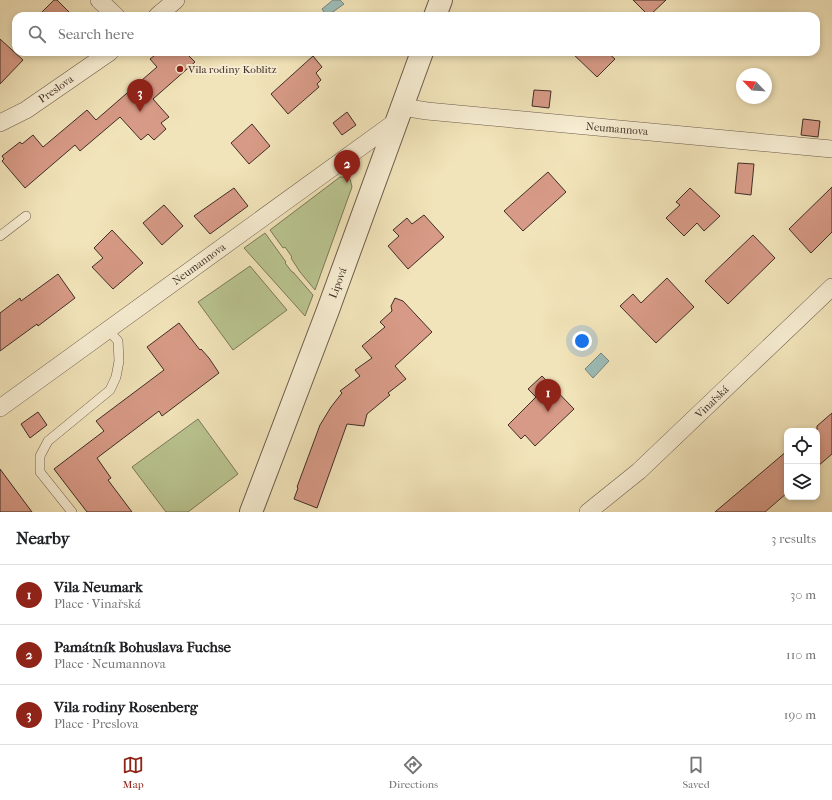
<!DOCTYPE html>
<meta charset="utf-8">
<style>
:root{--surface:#fff;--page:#f6f6f6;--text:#202124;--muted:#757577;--line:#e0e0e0;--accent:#8f2418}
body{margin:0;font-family:"IM FELL French Canon",serif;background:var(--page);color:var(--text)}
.controls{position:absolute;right:12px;bottom:12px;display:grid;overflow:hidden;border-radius:8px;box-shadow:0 2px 6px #0003}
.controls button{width:36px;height:36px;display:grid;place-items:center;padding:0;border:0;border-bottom:1px solid var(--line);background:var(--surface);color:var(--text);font:20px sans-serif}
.compass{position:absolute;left:736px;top:68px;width:36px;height:36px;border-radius:50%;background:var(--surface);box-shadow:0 2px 6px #0003;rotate:295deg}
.you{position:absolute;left:582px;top:341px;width:14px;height:14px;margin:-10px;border:3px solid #fff;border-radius:50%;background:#1a73e8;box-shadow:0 0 0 6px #1a73e833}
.badge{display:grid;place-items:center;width:26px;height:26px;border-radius:50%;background:var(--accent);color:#fff;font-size:13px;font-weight:700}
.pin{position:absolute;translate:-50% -33px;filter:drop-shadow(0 1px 2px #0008)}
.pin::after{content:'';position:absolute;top:21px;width:14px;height:12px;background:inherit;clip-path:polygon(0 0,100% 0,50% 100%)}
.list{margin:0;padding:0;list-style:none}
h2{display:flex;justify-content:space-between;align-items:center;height:52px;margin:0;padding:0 16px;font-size:17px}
h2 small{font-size:13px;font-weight:400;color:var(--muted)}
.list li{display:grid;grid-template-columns:26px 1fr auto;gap:12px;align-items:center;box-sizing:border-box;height:60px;padding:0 16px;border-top:1px solid var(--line)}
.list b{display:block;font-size:15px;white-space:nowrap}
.list p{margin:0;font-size:13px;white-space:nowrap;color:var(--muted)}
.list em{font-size:13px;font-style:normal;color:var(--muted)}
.icon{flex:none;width:22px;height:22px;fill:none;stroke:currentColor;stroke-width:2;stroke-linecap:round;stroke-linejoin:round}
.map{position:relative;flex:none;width:832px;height:512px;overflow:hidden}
.search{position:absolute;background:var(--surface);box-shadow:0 2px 6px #0003;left:12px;right:12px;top:12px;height:44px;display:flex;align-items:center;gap:10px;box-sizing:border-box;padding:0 14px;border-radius:12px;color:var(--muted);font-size:15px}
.sheet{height:232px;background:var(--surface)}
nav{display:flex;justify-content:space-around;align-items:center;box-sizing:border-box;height:56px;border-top:1px solid var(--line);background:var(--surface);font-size:11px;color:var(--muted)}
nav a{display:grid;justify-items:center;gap:2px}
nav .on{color:var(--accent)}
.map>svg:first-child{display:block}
</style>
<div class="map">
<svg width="832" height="512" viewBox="0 0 832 512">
<rect width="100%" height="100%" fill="#f2e4ba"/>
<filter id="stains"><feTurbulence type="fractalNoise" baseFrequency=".005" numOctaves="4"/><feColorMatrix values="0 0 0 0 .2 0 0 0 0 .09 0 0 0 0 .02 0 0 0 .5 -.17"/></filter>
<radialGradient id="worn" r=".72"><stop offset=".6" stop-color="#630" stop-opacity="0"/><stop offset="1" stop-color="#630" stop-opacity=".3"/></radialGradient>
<path fill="#b9c490" stroke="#7c795c" d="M340,177H344L350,179L352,187L315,290L300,272L291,258L292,257L285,247L283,248L270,230Z
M265,233L286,262L285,263L292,272H293L313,295L305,316L244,248Z
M250,266L287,310L233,350L198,302Z
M198,419L238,474L188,512H166L132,467Z"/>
<path fill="#9dbdb8" stroke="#78847e" d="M333,0H340L344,4L327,16L322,9Z
M601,353L609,361L593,378L585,369Z"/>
<path fill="#d79a86" stroke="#402e27" d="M54,0H57L73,16H38Z
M633,0H666L649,16Z
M0,39L23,60L0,84Z
M159,52H185L195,62L153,99L169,117L161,123L166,129L154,140L148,134L141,140L120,117L80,151L75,145L25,188L2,161L4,159L2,156L20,142L22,144L33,135L43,147L87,110L96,120L157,67L150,59Z
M571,52H607L615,59L597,77Z
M313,56L322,67L316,73L321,80L317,84L319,87L288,114L271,94Z
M534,90L551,91L549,108L532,106Z
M347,112L356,125L342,135L333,123Z
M803,119L820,121L818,137L801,135Z
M252,124L270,146L249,164L231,143Z
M738,163L754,164L751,195L735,193Z
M548,172L566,192L523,231L504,211Z
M832,187V232L811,253L789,229Z
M234,188L248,206L210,234L194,216Z
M690,188L720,216L704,231L697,223L684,236L666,218L680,205L676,202Z
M164,205L183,226L162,245L143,223Z
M424,215L444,237L408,269L388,246L399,236L393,230L407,218L412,224Z
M112,230L143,263L113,289L92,267L103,258L94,248Z
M753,235L775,258L728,304L705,281Z
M58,274L75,298L38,326L37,324L0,351V313L20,298L21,301Z
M667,278L694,307L656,343L620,306L633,294L641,303Z
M395,298L403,301L432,332L395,366L406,379L388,393L390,395L367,414L364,426L347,424L317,508L294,499L298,488L297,487L320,425L331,407L342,393L340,391L360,376L355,370L372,358L362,346L385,327L380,322L392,311L391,306Z
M179,323L200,350L201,349L209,358L219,373L162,416L159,411L97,458L111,478L108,480L132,512H87L54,469L104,431L96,421L164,370L147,347Z
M542,376L574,409L535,446L525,435L521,439L508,425L536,397L528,389Z
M38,412L47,425L30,438L21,424Z
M832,413V454L817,467V426Z
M787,451V493L765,512H715Z
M0,469L32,512H0Z"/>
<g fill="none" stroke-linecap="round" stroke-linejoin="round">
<defs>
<path id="service" d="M0,236L26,216
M72,512L40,472V456L48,441L110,390L116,377L119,361L118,341L108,330"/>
<path id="minor" d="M99,0L116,16
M157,16L176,0
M402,107L427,111L832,149
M0,123L26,110L110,52
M0,408L398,120
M588,512L639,471L832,287"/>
<path id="tertiary" d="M435,16L441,0
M251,512L328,310L422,52"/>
</defs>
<use href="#service" stroke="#6c5c4c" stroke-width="10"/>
<use href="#minor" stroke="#6c5c4c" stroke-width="18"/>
<use href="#tertiary" stroke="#6c5c4c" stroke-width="24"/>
<use href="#service" stroke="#f7edd2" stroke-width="9"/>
<use href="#minor" stroke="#f7edd2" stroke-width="17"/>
<use href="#tertiary" stroke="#f7edd2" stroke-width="22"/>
</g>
<circle fill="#8f2418" stroke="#f7edd2" stroke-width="1.5" cx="180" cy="69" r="4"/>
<g text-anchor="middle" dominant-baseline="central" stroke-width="4" stroke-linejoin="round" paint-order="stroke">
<g font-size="11" fill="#402e27" stroke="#f7edd2" text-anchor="start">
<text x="188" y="69">Vila rodiny Koblitz</text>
</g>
<g font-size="11" fill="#402e27" stroke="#f7edd2">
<text transform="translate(56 89) rotate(-35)">Preslova</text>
<text transform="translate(617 129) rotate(5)">Neumannova</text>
<text transform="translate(199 264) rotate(-36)">Neumannova</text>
<text transform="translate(338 283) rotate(-70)">Lipová</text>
<text transform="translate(712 402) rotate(-44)">Vinařská</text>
</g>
</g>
<rect width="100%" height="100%" filter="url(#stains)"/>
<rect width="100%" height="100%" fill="url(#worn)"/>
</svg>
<div class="controls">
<button><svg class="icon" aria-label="locate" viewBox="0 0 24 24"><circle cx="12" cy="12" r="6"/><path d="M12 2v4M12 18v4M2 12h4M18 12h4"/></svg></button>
<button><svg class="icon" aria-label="layers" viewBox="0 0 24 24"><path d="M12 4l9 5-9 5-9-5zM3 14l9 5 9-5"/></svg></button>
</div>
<svg class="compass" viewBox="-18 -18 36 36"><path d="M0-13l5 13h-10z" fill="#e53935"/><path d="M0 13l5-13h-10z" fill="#757577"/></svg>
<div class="you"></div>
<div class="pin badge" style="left:548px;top:412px">1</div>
<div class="pin badge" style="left:347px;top:183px">2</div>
<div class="pin badge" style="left:140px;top:112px">3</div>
<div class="search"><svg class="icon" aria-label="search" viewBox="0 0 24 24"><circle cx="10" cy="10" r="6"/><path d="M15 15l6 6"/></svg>Search here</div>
</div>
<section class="sheet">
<h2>Nearby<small>3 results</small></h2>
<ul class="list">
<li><span class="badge">1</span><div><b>Vila Neumark</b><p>Place · Vinařská</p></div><em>30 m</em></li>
<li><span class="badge">2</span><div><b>Památník Bohuslava Fuchse</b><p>Place · Neumannova</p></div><em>110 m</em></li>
<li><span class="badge">3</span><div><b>Vila rodiny Rosenberg</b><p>Place · Preslova</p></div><em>190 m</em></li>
</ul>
</section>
<nav>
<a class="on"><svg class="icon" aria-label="map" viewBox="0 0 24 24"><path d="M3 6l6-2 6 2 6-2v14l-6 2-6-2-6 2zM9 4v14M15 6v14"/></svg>Map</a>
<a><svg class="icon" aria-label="directions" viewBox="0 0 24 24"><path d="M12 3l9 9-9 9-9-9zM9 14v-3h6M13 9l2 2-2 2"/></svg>Directions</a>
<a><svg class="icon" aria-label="saved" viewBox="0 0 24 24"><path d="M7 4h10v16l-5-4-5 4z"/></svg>Saved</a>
</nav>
